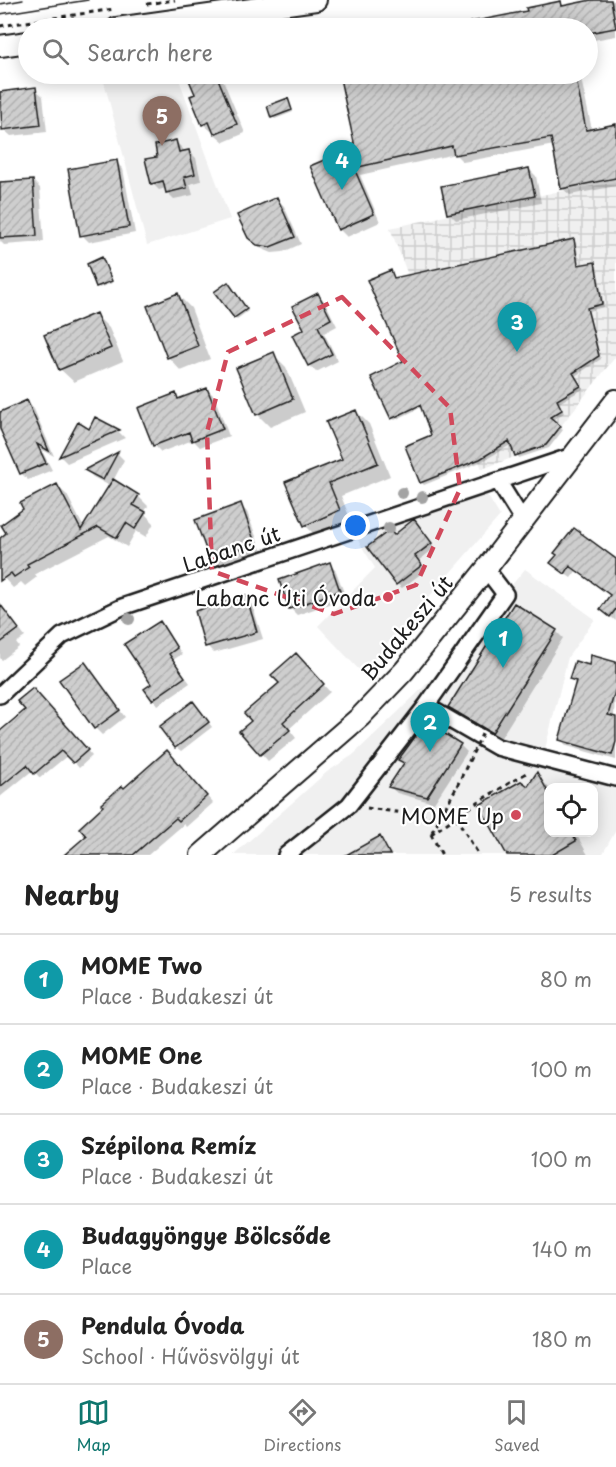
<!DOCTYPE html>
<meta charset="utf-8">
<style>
:root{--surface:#fff;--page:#f6f6f6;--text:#222;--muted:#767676;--line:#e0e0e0;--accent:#0f766e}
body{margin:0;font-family:"Playpen Sans",sans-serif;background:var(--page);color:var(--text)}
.controls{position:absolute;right:18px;bottom:18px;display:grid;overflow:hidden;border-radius:12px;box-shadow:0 3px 15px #0003}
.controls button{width:54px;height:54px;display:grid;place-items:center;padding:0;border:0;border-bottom:2px solid var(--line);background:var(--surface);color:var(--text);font:30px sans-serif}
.you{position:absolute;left:356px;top:526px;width:21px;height:21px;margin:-15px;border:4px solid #fff;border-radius:50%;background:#1a73e8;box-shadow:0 0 0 9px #1a73e833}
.badge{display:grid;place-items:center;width:39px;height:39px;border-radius:50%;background:var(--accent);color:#fff;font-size:20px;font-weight:700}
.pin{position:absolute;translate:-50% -50px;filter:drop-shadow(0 2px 3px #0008)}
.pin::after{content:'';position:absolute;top:32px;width:21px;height:18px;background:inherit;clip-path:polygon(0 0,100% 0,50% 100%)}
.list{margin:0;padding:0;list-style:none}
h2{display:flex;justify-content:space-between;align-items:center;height:78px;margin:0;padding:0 24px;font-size:26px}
h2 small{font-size:20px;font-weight:400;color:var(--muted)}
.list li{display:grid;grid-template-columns:39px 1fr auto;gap:18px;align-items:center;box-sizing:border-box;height:90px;padding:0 24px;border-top:2px solid var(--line)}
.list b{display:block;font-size:22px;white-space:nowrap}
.list p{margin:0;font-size:20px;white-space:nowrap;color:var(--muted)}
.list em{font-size:20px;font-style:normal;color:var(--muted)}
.icon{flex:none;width:33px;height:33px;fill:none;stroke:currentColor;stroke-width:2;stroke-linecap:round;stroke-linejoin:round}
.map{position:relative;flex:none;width:616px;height:855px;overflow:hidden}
.search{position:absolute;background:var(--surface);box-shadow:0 3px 15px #0003;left:18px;right:18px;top:18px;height:66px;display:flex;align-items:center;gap:15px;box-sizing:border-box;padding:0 21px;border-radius:33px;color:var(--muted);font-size:22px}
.sheet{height:528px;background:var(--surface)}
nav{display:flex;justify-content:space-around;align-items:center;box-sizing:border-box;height:84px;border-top:2px solid var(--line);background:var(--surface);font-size:16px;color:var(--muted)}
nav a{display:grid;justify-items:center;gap:3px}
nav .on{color:var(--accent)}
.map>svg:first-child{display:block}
</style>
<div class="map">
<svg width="616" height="855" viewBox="0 0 616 855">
<defs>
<pattern id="industrial-grid" width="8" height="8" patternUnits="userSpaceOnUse" patternTransform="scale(1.5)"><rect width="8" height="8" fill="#f0f0f0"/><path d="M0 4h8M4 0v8" fill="none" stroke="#cdcdcd"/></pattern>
<pattern id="building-hatch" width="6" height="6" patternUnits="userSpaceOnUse" patternTransform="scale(1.5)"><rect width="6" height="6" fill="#cecece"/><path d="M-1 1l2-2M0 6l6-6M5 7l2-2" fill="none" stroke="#b0b0b0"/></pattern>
</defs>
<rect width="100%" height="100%" fill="#fff"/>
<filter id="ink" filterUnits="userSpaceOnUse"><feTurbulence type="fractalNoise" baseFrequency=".0167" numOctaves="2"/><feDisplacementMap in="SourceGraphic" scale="12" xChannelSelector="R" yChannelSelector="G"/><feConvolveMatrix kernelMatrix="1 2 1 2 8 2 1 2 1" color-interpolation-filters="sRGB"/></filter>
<g filter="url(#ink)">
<path fill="#f0f0f0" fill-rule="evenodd" d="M102,74H177L230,219L147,245Z
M484,490L500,516L362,673L318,626L375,568L356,537Z
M525,569L595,619L568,657L545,749L616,768V830L602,855H233L327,772L353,755L397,713L446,665ZM548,788H594V832H548Z"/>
<path fill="url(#industrial-grid)" d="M616,182V356L546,445L482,469L390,228L556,192Z"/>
<path fill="#0003" d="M599,0L616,1V36L588,41V28H438L529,12L561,3L565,7Z
M209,74H216L223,80L245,133L224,142L203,124L197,95L191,81Z
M273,74H307L279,79Z
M340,74H580L592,130L616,127V186L570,195L562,188L554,145L463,162L455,154L360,175L380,222L347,237L339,229L356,147Z
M35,89L43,96L47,132L11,136L3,129L0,94Z
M288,100L293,112L275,119L273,117Z
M176,142L183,149L184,153L189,151L196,158L201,181L190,184L193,195L174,199L167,192L166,188L159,190L152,183L159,158Z
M116,162L123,169L135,233L89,242L82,235Z
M529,169L536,176L541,203L456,220L449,213Z
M33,181L40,188L44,242L4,245L0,241V184Z
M277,199L284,206L301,244L283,252L272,253L260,248L250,237Z
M574,240L576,243L580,267L595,264L597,266L604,307L588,311L601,359L575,376L583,389L559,403L564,413L552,420L563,430L549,448L519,458L512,444L483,461L424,485L421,482L433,436L422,407L395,420L392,418L405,362L391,271L395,279Z
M103,261L112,283L99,288L98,286Z
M229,286L248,311L237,319L217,292Z
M178,295L191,308L210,359L181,371L168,357Z
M318,295L325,302L337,326L324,333L338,361L316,372L309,365L306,330Z
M96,315L109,328L123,361L74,382L60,369Z
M273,354L286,367L305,412L270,427L257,414Z
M207,389L214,396L229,436L200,447L193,440L161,452L154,445L176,395L180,400Z
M27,402L34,409L54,456L41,449L52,470L28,480L21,473L0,425V414Z
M356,411L369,424L390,476L341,496L352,523L318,538L305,525L287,483L344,459Z
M96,419L119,432L125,438L67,463L61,457L79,424L90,431Z
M118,454L124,460L113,481L138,496L148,506L144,513L154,523L146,537L136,531L127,547L109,536L35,574L37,577L25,586L21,582L13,588L0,574V540L57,486L67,495L84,528L110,486L93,477L86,470Z
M240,505L247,512L261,550L218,566L211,559Z
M418,526L435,548L418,561L426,570L402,588L397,584L394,536Z
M558,555L616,561V621L607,614L611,596L577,570L571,578L558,569Z
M329,564L336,571L346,598L297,615L290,608Z
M245,597L252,604L263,639L214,653L207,646Z
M0,604L25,637L16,643L19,647L2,660L0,658Z
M515,605L556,631L563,638L500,739L457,713L450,707Z
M160,623L182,654L173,660L190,683L158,705L146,689L153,685Z
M303,662L330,692L289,729L296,738L268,761L241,731L253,721L281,683Z
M84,663L125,717L102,735L95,728Z
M616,664L614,718L616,719V760L567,746L561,740L576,685L571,679L590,667Z
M38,695L92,756L79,768L68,755L40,778L33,770L0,797V744Z
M197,707L212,727L181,751L176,747Z
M460,745L467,752L434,803L397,793L390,787L405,764L400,760Z
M173,759L213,803L186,827L184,824L148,855H66L88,836L105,806L124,790Z
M537,775L549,788L548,832H575L588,855H511L528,788Z
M379,838L392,855H354Z"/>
<path fill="url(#building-hatch)" stroke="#1c1c1c" stroke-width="1.5" d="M591,0H611L616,28L588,33V28H471L470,22L527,11L526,8L561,1L562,6Z
M205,74H216L237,124L214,134L209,122L202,125L190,96L195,94L189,80Z
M339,74H575L586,130L616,124V178L561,189L551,138L454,155L452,146L354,168L374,214L338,230L310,166L355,147Z
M36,87L41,125L2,130L0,92Z
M288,98L292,110L271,118L267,106Z
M176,140L179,152L189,150L195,174L184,177L187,188L166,193L163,181L151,184L145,159L157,157L155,145Z
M117,160L129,227L80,236L68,169Z
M529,168L535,196L447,214L441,186Z
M33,180L37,236L0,238V182Z
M277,197L295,237L270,247L257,245L248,238L237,215Z
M574,239L578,265L595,262L602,304L587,308L599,356L573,373L581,386L557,400L562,410L550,417L561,426L546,445L515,456L509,441L480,459L420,483L405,446L431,435L420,405L391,419L371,377L403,361L367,280L391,270L394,278Z
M102,257L112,281L96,287L87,264Z
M228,282L247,309L234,318L214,292Z
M178,293L198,346L167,358L147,306Z
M318,293L331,319L318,326L332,354L308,366L292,335L304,329L292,306Z
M96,313L111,348L59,370L44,335Z
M274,352L293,399L256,415L236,368Z
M207,388L223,429L192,441L189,432L153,446L138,408L176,393L178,399Z
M27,400L49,451L37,444L46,463L20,474L0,429V412Z
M356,410L378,463L329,483L340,510L304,526L285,482L342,459L326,422Z
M95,417L120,430L59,457L78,422L89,429Z
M118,452L103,480L84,470Z
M113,479L139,495L133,505L146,512L135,529L126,523L117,538L98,527L27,564L29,567L14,577L11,573L0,581V538L6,533L1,525L23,509L20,503L57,484L81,530Z
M241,503L255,543L210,560L195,520Z
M414,519L432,543L415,556L422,565L396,585L367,547L390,530L394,535Z
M574,528L616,559V609L610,617L600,609L610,595L570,566L565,574L550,563L557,555L554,553Z
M330,562L340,591L289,609L279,580Z
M246,595L257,632L205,647L195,611Z
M514,603L557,630L492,733L448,707Z
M0,604L19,629L0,643Z
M160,621L177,648L169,654L185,677L152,700L144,689L151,684L124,644Z
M296,653L324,684L283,722L290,730L260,755L239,731L251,721L244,713L279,683L271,675Z
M591,655L616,662V688L608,715L616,717V742L612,755L559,740L576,681L569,679L575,661L589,665Z
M85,662L120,710L94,729L59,680Z
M33,688L88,750L73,763L61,751L34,774L27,765L0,787V731L25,710L17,701Z
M193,701L209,722L175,748L159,727Z
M426,722L461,744L427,797L388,787L404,763L398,760Z
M167,750L207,796L179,821L176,818L133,855H64L86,836L79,828L103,806L101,804L122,786L124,788Z
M537,772L549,794V832H571L576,841L552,855H507L479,805L521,781L528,786Z
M380,836L390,855H346Z"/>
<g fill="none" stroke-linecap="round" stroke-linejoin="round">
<defs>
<path id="minor" d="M498,481L523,521
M0,695L62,636L122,607L572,456
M426,706L505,594L486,569
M286,855L349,805L426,706L497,747L616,778"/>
<path id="major" d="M117,28L316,0
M0,46L28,42
M201,855L360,717L404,671L486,569L616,400"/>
</defs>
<use href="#minor" stroke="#1c1c1c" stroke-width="20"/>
<use href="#major" stroke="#1c1c1c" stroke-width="24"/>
<path stroke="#1c1c1c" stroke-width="3" stroke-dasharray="4.5 4.5" stroke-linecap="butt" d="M147,4L175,0
M0,26L114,9
M367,808L439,818
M456,817L477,852
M432,832L457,786
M431,834L481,800L528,772
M431,834L442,855"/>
<use href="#minor" stroke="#fff" stroke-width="15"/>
<use href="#major" stroke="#fff" stroke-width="20"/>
<path stroke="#1c1c1c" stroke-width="1.5" d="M0,4L23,0
M0,14L88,0"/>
<path stroke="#1c1c1c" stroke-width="3" stroke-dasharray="4.5 4.5" stroke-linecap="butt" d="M457,786L484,730"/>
</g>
<g fill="#a3a3a3">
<circle cx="402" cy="493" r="6"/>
<circle cx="422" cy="497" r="6"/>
<circle cx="389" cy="528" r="6"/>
<circle cx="129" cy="619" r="6"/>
</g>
</g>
<path fill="none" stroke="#d1495b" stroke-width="4.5" stroke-dasharray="12 8" stroke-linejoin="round" d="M342,297L450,408L460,489L416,585L334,614L212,571L207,432L228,352Z"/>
<g fill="#d1495b" stroke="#fff" stroke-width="2">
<circle cx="388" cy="597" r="6"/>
<circle cx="516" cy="815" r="6"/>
</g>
<g text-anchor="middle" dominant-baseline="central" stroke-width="4.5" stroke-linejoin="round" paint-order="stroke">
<g font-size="21" fill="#1c1c1c" stroke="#fff">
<text transform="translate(231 548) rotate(-19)">Labanc út</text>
<text transform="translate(406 627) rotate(-50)">Budakeszi út</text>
</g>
<g font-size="21" fill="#1c1c1c" stroke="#fff" text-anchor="end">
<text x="376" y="597">Labanc Úti Óvoda</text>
<text x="504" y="815">MOME Up</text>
</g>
</g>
</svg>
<div class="controls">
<button><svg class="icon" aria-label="locate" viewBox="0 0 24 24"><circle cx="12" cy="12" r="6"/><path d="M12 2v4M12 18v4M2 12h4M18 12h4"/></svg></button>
</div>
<div class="you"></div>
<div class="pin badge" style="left:503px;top:668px;background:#0f9aa8">1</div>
<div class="pin badge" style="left:430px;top:752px;background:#0f9aa8">2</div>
<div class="pin badge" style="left:517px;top:352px;background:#0f9aa8">3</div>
<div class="pin badge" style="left:342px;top:190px;background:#0f9aa8">4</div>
<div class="pin badge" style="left:162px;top:146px;background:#8d6e63">5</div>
<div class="search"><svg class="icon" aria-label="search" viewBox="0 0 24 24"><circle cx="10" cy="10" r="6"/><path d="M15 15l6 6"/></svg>Search here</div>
</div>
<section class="sheet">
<h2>Nearby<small>5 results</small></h2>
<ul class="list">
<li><span class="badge" style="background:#0f9aa8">1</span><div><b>MOME Two</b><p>Place · Budakeszi út</p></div><em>80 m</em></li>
<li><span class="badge" style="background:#0f9aa8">2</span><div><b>MOME One</b><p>Place · Budakeszi út</p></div><em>100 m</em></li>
<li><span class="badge" style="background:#0f9aa8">3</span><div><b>Szépilona Remíz</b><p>Place · Budakeszi út</p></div><em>100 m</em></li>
<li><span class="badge" style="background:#0f9aa8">4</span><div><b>Budagyöngye Bölcsőde</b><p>Place</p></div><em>140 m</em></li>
<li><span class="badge" style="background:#8d6e63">5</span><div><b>Pendula Óvoda</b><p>School · Hűvösvölgyi út</p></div><em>180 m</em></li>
</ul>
</section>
<nav>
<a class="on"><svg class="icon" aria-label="map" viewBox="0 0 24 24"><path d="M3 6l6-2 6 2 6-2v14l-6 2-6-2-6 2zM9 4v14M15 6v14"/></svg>Map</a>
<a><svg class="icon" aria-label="directions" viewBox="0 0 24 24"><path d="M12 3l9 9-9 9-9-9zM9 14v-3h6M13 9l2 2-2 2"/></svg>Directions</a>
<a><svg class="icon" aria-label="saved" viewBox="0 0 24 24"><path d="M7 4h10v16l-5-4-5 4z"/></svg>Saved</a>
</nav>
